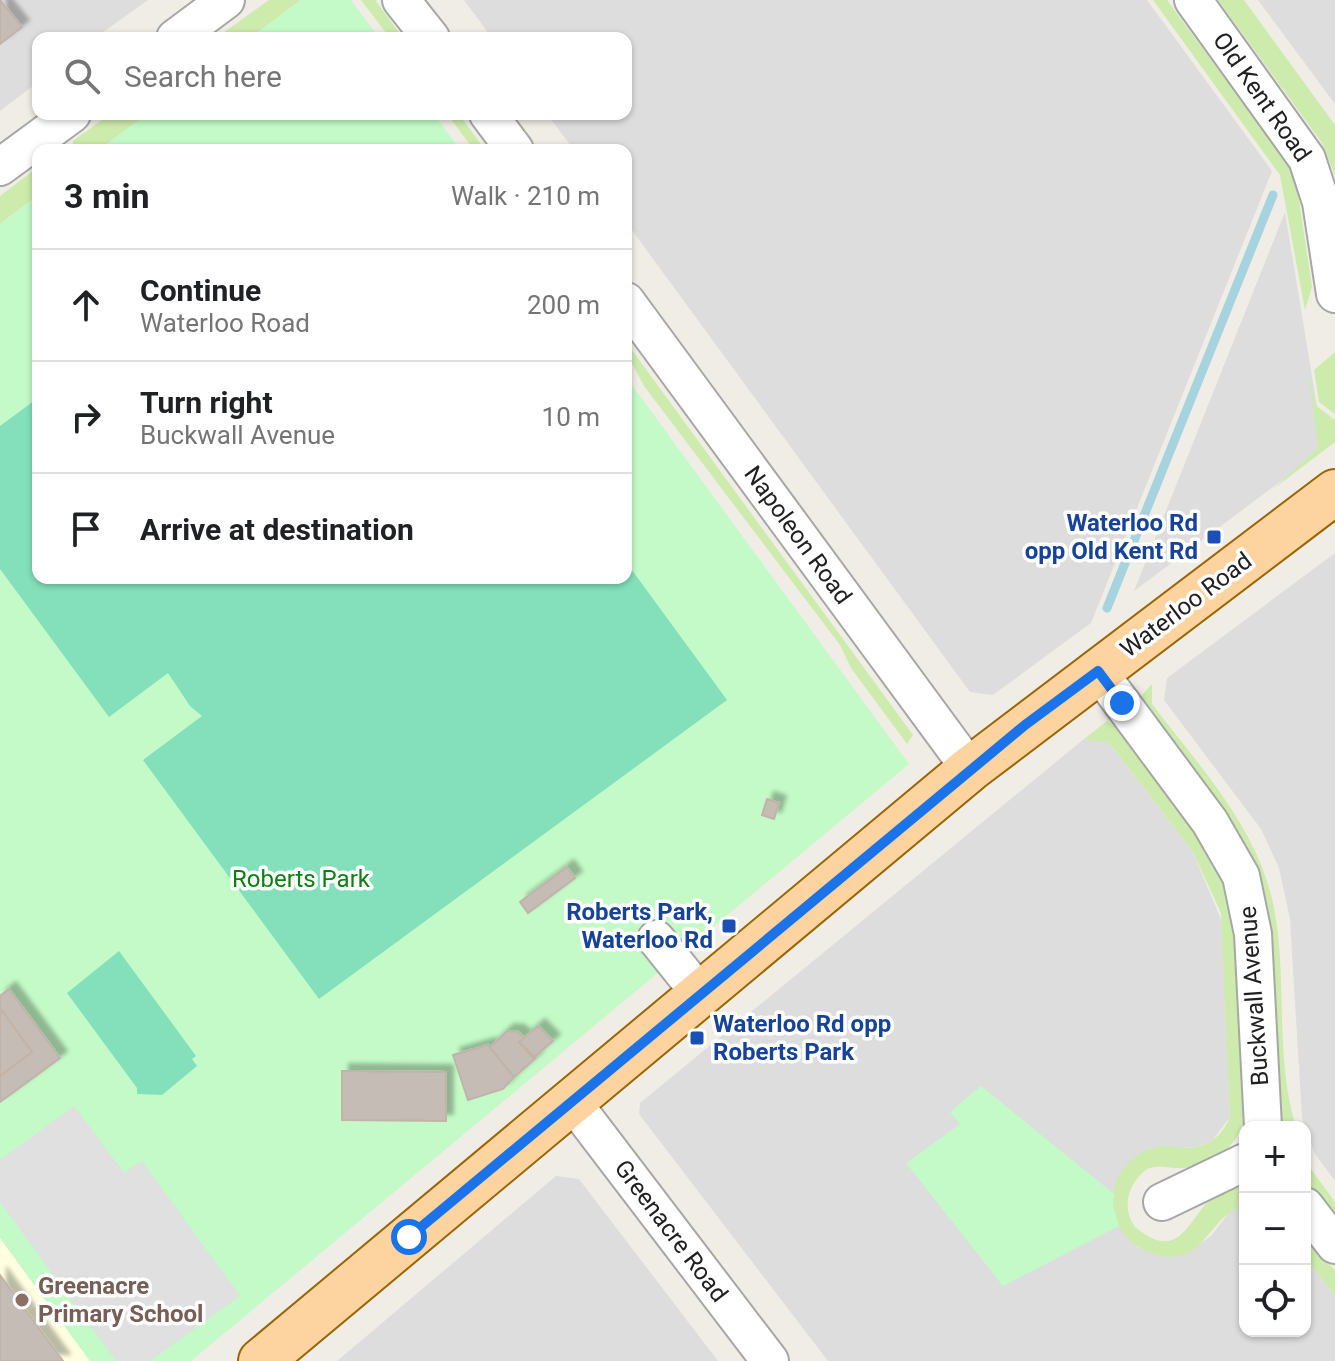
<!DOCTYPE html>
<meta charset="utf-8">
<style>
:root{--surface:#fff;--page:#f2f2f2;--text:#202124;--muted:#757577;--line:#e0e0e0}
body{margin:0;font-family:Roboto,sans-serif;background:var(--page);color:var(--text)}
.controls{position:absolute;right:24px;bottom:24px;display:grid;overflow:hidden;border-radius:16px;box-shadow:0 2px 6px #0004}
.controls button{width:72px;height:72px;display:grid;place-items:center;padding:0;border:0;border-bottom:2px solid var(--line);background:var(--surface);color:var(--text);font:40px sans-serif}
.stop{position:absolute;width:24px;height:24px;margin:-18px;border:6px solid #1a73e8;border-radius:50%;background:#fff}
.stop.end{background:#1a73e8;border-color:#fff;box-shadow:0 2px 8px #0008}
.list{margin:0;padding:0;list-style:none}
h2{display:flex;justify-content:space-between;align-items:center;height:104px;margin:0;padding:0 32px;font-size:34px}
h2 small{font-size:26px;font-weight:400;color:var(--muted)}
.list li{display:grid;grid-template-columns:52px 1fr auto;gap:24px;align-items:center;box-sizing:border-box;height:112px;padding:0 32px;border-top:2px solid var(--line)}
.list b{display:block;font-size:30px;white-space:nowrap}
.list p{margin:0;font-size:26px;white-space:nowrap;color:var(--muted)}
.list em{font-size:26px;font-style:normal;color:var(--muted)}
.icon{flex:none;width:44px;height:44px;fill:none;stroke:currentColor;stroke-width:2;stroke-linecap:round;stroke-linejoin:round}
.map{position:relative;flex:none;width:1335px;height:1361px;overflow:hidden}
.search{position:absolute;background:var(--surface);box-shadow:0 2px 6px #0004;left:32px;top:32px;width:600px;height:88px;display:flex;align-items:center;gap:20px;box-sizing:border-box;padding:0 28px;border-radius:16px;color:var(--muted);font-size:30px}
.panel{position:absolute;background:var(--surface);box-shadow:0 2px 6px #0004;left:32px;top:144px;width:600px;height:440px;border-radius:16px}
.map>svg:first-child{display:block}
</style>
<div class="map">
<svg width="1335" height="1361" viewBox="0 0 1335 1361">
<defs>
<filter id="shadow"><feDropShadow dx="7" dy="-7" stdDeviation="2" flood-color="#0004"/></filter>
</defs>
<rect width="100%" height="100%" fill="#f0ede6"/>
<path fill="#dedddd" d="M0,0H148L95,38H38V82L0,111Z
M464,0H1147L1272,171L1091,623L993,695L970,692L626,222V150H574L547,114H626V38H492Z
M1258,0H1335V104Z
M1285,212L1324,449L1134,591Z
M1335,553V1181L1315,1154L1302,1118L1290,919L1279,868L1261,829L1164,700L1167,678Z
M1084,739L1108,742L1192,850L1222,922L1230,1117L1212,1141L1197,1147L1182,1148L1116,1183L1137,1247L1160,1255L1185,1254L1211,1236L1231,1210L1245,1206V1331H1305V1257L1335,1296V1361H828L639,1114L640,1103Z
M556,1176L579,1179L718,1361H337Z"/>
<path fill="#fffee0" d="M0,1238L90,1361H0Z"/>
<path fill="#ccebac" d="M269,0H301L250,38H216Z
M361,0H375L403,38H390Z
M1153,0H1167L1291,169L1297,187L1312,287L1305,310L1280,175Z
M1218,0H1244L1335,125V175L1322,143Z
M110,114H147L99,150H73V141Z
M447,114H459L485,150H474Z
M38,167V195L0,224V196Z
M626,342L913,735L907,744L851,668L840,645L644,386L626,352Z
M1335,352V414L1319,402L1314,370Z
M1309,374L1315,405L1335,420V442L1272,490L1318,448Z
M1152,684V704C1199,766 1259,829 1274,908C1288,980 1274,1056 1296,1127H1282L1279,1113L1269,942L1145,708L1142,695Z
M1107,721L1120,730L1195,830L1227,884L1236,925L1244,1123C1234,1148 1213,1165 1185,1168C1171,1169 1160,1164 1147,1169C1128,1183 1121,1207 1135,1227C1181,1266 1189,1215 1215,1195C1223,1189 1235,1187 1245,1187V1206C1207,1212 1204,1280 1142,1249C1127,1242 1118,1228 1114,1211C1107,1183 1129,1152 1158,1147C1172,1144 1186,1151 1200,1146C1215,1142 1224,1131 1230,1117L1221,913L1192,850L1109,743L1084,739Z
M1305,1161L1335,1202V1218L1305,1179Z
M1305,1232L1335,1271V1296L1305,1257Z"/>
<path fill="#c3fac7" d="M301,0H351L379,38H250Z
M147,114H434L460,150H99Z
M38,195V578H626V377L909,764L191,1361H90L0,1238V224Z
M981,1086L1114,1194L1113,1205L1119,1226L1003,1286L906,1163L960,1124L950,1112Z"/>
<path fill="#83e0bb" d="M38,398V578H626V562L727,700L319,999L143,760L202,716L190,706L168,673L109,717L0,569V426Z
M119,951L196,1056L192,1059L197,1066L162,1095L137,1094V1088L67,993Z"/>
<path fill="#e0e0e0" d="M74,1106L124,1173L142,1161L240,1296L150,1361H116L0,1202V1160Z"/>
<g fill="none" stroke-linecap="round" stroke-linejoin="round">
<path stroke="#a6d3de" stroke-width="9" d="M1107,608L1273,195"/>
</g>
<path fill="#c5bcb5" stroke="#c2b3a8" stroke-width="2" filter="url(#shadow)" d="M0,0L22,27L0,44Z
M767,799L779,803L774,819L762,815Z
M567,867L575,878L528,913L520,902Z
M9,989L60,1058L0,1102V1076L32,1052L0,1008V996Z
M0,1008L32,1052L0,1076Z
M538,1026L553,1041L533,1058L519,1042Z
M507,1031L518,1032L524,1038L519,1042L536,1058L514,1077L490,1047Z
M488,1045L514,1077L503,1089L468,1100L453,1055Z
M342,1071L446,1072V1121L342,1120Z
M0,1275L63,1361H0Z"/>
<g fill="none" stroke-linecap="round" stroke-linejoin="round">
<defs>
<path id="minor" d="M401,0L431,38
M1193,0L1307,159L1321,202L1335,294
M175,38L226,0
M488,114L515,150
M0,167L72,114
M626,301L970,769
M1098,671L1210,822L1241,876L1253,934L1263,1127
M656,939L701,995
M571,1100L770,1361
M1162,1202L1245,1162
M1305,1206L1335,1245"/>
<path id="major" d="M261,1361L970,769L1335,492"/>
</defs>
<use href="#minor" stroke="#a7a7a7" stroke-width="40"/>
<use href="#major" stroke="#9b6500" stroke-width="48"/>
<use href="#minor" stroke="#fff" stroke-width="36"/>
<use href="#major" stroke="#fdd39f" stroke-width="44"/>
</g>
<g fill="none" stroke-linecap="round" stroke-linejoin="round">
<path stroke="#1a73e8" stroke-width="10" d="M409,1237L1025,725L1098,671L1122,703"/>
</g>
<g fill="#1a4fb4" stroke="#fff" stroke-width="3">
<rect x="1206" y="529" width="16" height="16" rx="4"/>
<rect x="721" y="918" width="16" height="16" rx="4"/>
<rect x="689" y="1030" width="16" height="16" rx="4"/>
</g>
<circle fill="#8d6e63" stroke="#fff" stroke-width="3" cx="22" cy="1300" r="8"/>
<g text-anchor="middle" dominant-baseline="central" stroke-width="7" stroke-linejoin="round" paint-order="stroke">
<g font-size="24" fill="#202020" stroke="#fff">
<text transform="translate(1262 97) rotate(55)">Old Kent Road</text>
<text transform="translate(798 535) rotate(54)">Napoleon Road</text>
<text transform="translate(1186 605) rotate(-37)">Waterloo Road</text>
<text transform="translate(1254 996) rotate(-94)">Buckwall Avenue</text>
<text transform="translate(671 1231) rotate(53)">Greenacre Road</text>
</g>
<g font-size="24" font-weight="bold" fill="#164399" stroke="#fff" text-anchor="end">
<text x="1198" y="523">Waterloo Rd<tspan x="1198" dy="28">opp Old Kent Rd</tspan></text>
<text x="713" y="912">Roberts Park,<tspan x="713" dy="28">Waterloo Rd</tspan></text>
<text x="713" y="1024" text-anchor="start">Waterloo Rd opp<tspan x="713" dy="28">Roberts Park</tspan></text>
</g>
<g font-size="24" fill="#0a8112" stroke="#fff">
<text x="301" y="879">Roberts Park</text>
</g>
<g font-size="24" font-weight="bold" fill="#785e54" stroke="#fff" text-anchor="start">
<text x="38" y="1286">Greenacre<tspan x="38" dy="28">Primary School</tspan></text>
</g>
</g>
</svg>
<div class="controls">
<button>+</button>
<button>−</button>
<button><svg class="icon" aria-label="locate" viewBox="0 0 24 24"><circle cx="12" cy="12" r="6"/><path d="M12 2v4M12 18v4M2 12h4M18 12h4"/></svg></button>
</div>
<div class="stop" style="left:409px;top:1237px"></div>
<div class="stop end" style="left:1122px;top:703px"></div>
<div class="search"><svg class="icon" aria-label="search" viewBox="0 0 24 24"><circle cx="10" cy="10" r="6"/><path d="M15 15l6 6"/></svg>Search here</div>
<section class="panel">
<h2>3 min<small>Walk · 210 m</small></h2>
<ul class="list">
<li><svg class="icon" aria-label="ahead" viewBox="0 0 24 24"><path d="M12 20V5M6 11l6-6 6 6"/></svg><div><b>Continue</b><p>Waterloo Road</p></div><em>200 m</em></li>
<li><svg class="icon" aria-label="right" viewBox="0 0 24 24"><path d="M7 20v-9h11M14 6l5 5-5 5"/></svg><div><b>Turn right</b><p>Buckwall Avenue</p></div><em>10 m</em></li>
<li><svg class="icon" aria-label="arrive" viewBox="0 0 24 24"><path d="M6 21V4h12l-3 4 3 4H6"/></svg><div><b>Arrive at destination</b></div></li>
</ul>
</section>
</div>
